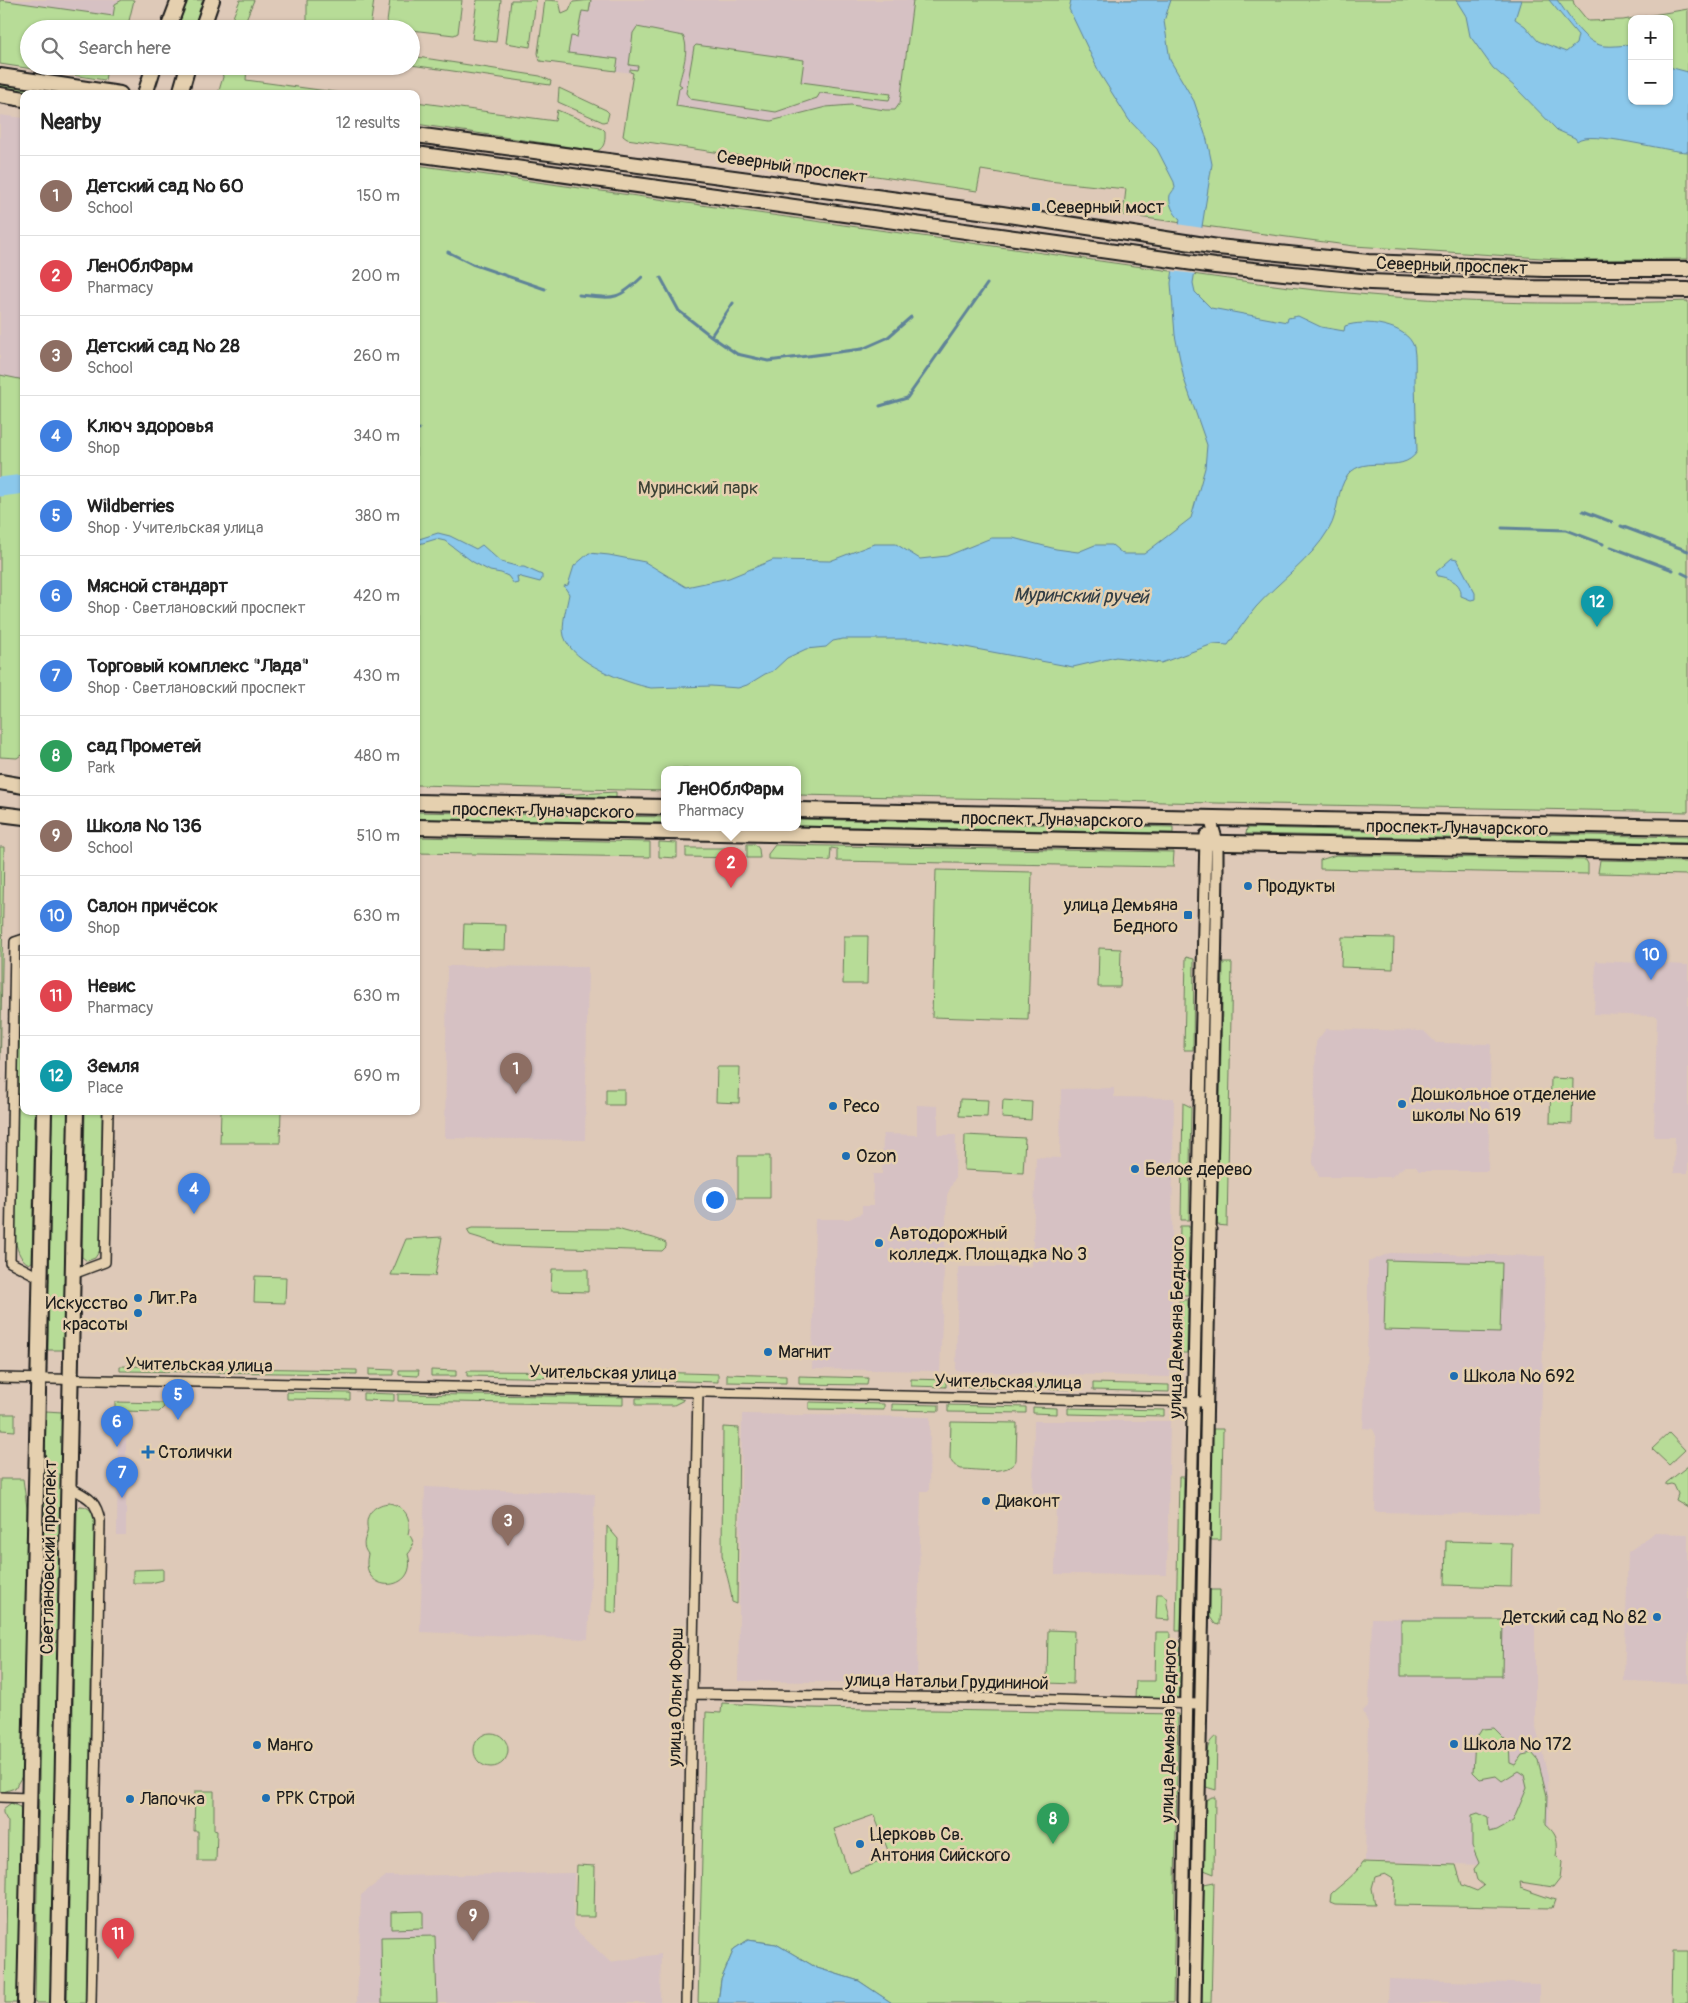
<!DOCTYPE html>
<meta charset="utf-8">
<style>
:root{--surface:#fff;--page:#f2f2f2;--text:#222;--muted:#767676;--line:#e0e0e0;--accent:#db2777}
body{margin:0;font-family:Pangolin,sans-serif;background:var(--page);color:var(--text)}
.controls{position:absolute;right:15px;top:15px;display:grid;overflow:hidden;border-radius:10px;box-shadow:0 1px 4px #0004}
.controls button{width:45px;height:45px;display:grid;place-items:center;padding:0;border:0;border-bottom:1px solid var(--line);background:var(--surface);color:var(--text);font:25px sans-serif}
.you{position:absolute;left:714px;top:1199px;width:18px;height:18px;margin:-12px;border:4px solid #fff;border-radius:50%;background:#1a73e8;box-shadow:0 0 0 8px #1a73e833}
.badge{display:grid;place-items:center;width:32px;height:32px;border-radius:50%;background:var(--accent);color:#fff;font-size:16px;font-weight:700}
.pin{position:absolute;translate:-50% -41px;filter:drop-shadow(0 1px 2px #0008)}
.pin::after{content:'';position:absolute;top:26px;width:18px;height:15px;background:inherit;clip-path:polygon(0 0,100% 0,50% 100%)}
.popup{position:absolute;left:661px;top:766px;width:140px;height:65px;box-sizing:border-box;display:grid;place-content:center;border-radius:10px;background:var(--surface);filter:drop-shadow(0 1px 4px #0005);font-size:16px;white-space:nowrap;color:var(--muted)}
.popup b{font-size:19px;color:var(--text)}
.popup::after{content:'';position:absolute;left:50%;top:100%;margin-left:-10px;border:10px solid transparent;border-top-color:var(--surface)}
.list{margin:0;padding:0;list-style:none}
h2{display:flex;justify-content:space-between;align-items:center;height:65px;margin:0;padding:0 20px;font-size:21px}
h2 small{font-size:16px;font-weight:400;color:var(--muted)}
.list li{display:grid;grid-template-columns:32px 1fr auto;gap:15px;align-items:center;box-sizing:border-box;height:80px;padding:0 20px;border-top:1px solid var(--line)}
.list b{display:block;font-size:19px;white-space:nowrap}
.list p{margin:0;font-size:16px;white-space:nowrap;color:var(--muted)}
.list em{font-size:16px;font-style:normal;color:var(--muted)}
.icon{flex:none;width:28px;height:28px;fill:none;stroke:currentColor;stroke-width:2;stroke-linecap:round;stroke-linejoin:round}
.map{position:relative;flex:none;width:1688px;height:2003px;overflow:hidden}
.search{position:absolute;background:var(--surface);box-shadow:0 1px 4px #0004;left:20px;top:20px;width:400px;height:55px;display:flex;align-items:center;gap:12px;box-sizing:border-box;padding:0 18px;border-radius:28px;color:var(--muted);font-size:19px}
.panel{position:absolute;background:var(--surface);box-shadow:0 1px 4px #0004;left:20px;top:90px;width:400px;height:1025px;border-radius:10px}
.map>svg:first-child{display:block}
</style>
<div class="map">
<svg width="1688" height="2003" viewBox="0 0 1688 2003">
<rect width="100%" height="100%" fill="#dec9b8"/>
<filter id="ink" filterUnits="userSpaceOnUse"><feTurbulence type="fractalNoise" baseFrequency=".02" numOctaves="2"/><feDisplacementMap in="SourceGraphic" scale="10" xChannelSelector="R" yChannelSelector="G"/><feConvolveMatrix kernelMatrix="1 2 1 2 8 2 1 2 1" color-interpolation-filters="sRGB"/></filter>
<g filter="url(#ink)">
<path fill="#d6c1c3" d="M0,0H134L133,6L113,16Z
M588,0H1037L895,156L626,117L633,73L551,63Z
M0,115L24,118V380L0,377Z
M1596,961L1688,965V1173H1674L1675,1137H1654L1657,1016L1594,1014Z
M447,966L588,967L585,1140L445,1138Z
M1326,1029L1424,1031L1436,1043L1491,1044L1488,1171H1419L1415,1166H1405L1391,1177H1319L1313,1163L1316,1042Z
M1114,1088V1097L1174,1098L1170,1377L956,1371L958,1267H1032L1036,1157L1060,1158L1061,1089Z
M917,1105L938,1106V1135H956L955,1178L947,1195L940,1371L812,1369L815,1219H849L862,1213V1206H873V1174H882L883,1134L917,1135Z
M1390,1253L1545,1256L1539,1515L1375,1512L1376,1436L1373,1429L1363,1428L1368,1329V1262Z
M742,1414L930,1417L929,1491H921L917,1683L738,1681Z
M1034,1421H1170L1167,1575L1055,1574L1056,1493H1033Z
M118,1436H126V1535H117Z
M425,1487L595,1494L588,1639L420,1632Z
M1655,1533L1688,1534V1683L1624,1681L1628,1552Z
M1372,1618L1535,1620V1723L1548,1776L1549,1835L1512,1866L1365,1861L1368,1723L1363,1711L1369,1705Z
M574,1873L573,1927L610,1962L661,1954L660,2003H357L361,1895L386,1876Z
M1389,1979L1539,1984V2003H1388Z"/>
<path fill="#b7dc97" stroke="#6a7c5a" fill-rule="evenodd" d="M0,0L113,16L115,4L122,0H134L127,29H29V66H116L114,70L107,69L105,80L0,64Z
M186,0H204L193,29H176Z
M240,0H254L242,29H228Z
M307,0H374L370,28L307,22Z
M390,0H462L458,33L454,35L411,30V29L390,28L387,22Z
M477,0H501L496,42L472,39Z
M511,0H536L530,47L506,43Z
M545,0L559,1L562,14L569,11L573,2L591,0L589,12L582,11L577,37L571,36L568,53L618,59L616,71L540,61L538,53Z
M913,0H1573L1574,4L1588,21L1623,20L1688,9V259L1573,260L1354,246L1123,215L1126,189L1048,181L981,170L977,191L627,139L623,136L633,73L630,72V69L637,70L638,66L629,65L633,33L637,27L683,36C690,49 682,70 679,84L682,86L679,88L676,106L771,121L826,107L851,105L885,110H895L900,103ZM1632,19H1669V101H1632Z
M696,45L804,60L801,82L891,94L889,100L820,93L817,98L776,112L690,99L686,93L694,47Z
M411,56L540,76L551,81L550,85L411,65Z
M221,66H247L246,80L349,94H218L223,77Z
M0,84L69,94H35L0,89Z
M559,88L606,110L609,113L607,121L603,122L558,102Z
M416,102L555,121L557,110L602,128L605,131C605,139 606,147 597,151L416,124Z
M416,165L1235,280C1273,285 1310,290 1348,293C1460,304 1576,305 1688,301V812L797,795V769H665V791L416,785Z
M0,375L24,380V753L17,758L0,757Z
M616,792V798L559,797V795Z
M416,812L665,817V823L416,819Z
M797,819L1173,827V833L797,826Z
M1247,828L1688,837V843L1246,834Z
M416,837L650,842V857L416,853Z
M659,842L677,843V858L659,857Z
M747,844H755L759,849L760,858H747Z
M775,845L1174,852L1173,867L837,861V849L831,848L830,861L768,859V854Z
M0,847H4L0,1086Z
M686,848H738V858L686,857Z
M1336,855L1586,860L1588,864V874L1320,869V860Z
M1600,860L1688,862V875L1598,873Z
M936,870L1032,872L1028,1020L932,1017Z
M464,924L506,925L505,950L463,949Z
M844,936H868L867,984H843Z
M1342,937L1394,938L1393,969L1341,967Z
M1099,948L1121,949L1120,987H1098Z
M1186,957L1194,959L1193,1050H1184Z
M24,958V1111H35L32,1262L29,1264C19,1259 16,1247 15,1236L20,976Z
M1223,963H1232L1227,1226L1217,1225Z
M717,1067H740L739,1103L716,1102Z
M1551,1078L1573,1079L1572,1124L1550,1123Z
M606,1089H624V1105H606Z
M960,1099L988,1100L987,1117L959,1116Z
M1003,1100L1032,1102L1031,1120L1002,1118Z
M1183,1103L1191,1107L1189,1220H1181Z
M52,1111H68L64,1350H48Z
M85,1111H102L100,1250L95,1258L87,1261L82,1257V1254Z
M221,1111H281L280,1143H220Z
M965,1135L1025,1138L1023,1173L964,1170Z
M738,1156H770V1198H738Z
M1180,1226H1189L1188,1295H1179Z
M472,1228L618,1229C634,1235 651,1235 666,1243V1247L662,1251L506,1246L470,1235L467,1230Z
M442,1237L435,1276L391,1275L406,1239Z
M1386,1260L1502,1263L1500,1333L1384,1330Z
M552,1269H588V1292L551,1291Z
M255,1276L286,1277L285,1303L254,1302Z
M1179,1300H1188L1187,1353H1178Z
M120,1366L357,1370V1374L120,1371Z
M369,1369L394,1370V1375H369Z
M399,1370H419L418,1376L399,1375Z
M431,1370L456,1371V1376H431Z
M467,1371L620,1372V1379L467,1376Z
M651,1372L718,1374V1382L650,1380Z
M727,1374L786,1376V1383L727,1382Z
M799,1376L868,1378L867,1385L799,1384Z
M911,1379L946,1380V1387L911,1386Z
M956,1380L1070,1383V1389L956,1387Z
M1093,1383L1169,1385V1392L1093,1390Z
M287,1392L350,1393V1400L287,1399Z
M363,1393L394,1394V1401L363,1400Z
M398,1394L623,1397V1405L398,1401Z
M636,1398H678L684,1400L674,1405H636Z
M115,1402L164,1403V1407L159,1412L123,1411L122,1427L120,1429V1421L115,1420Z
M809,1402L884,1404V1410L809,1409Z
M892,1404L939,1405V1411L892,1410Z
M948,1405L1026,1407V1413L948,1412Z
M1033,1407L1057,1408V1414L1033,1413Z
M1068,1408L1164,1410V1416L1068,1414Z
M46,1411L62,1412L51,2003H35Z
M1,1414H15V1431L1,1430Z
M951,1422L1017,1423L1016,1460C1010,1476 976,1469 961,1469C955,1466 952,1464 950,1458Z
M723,1427L739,1428L737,1604L732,1602C731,1586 725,1571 722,1555Z
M1213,1429H1223L1221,1540H1211Z
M1669,1433L1685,1450L1669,1465L1652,1449Z
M1688,1466V1507L1676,1500L1678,1494L1674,1485L1671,1484L1666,1485V1483Z
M1179,1477H1184L1181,1631H1176Z
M0,1479H23L27,1508L22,1776L15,1788L0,1793Z
M389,1503C405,1506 412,1518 408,1534C415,1540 414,1548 408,1554C420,1593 358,1596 368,1554C362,1546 364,1541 367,1533C368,1529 367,1529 367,1525C366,1512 377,1504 389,1503Z
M80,1506C90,1506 93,1513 94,1521L85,2003H67L77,1511Z
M607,1526L618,1539L616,1613L606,1611Z
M1446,1541L1512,1543L1511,1587L1445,1585Z
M163,1569V1580L151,1583H133V1570Z
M1210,1590H1220L1219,1625L1215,1624L1210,1617Z
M1157,1594H1163L1167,1599C1166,1607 1170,1612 1170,1620L1156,1619Z
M1401,1620H1503L1502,1676H1401Z
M1048,1630L1074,1631L1073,1684L1047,1683Z
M1156,1632H1170L1168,1698L1135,1697L1136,1681H1155Z
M1174,1640L1181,1642L1180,1698H1173Z
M722,1703L809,1708L1178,1714L1173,2003H892L859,1981L817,1968L776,1944L748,1940L734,1949L721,1980L718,2003H698L706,1712L721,1713ZM874,1815L891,1858L849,1873L834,1829Z
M1494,1728L1509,1743L1510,1763L1515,1765L1522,1755L1532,1753L1538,1760L1547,1796L1546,1825C1557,1834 1559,1842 1556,1856L1562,1862L1560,1878L1553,1887L1519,1882L1520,1888L1555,1900L1552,1908L1394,1905L1395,1880L1385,1874L1375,1877L1372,1888L1375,1905L1335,1904L1330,1902L1331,1894C1341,1884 1356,1875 1363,1862L1456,1865L1462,1885L1477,1891L1484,1886L1477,1880L1474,1869L1479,1863L1472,1846V1815L1478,1813L1488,1818L1489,1832L1497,1830L1513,1821L1527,1788L1524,1775L1518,1771L1502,1781L1496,1776L1480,1779L1473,1772L1475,1740L1482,1729Z
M474 1750a17 17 0 1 1 34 0a17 17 0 1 1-34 0Z
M1217,1736L1216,1790L1206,1787C1206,1773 1202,1742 1217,1736Z
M195,1791H214V1830L217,1831L216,1861H198V1831H194Z
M1212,1797H1215L1214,1874L1204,1870L1206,1800Z
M11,1803L20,1807L22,1814L18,2003H5L8,1822L3,1813V1809Z
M577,1865L595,1866L594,1917H575Z
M1214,1882L1211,2003H1202L1204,1884Z
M423,1911V1928L391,1929V1912Z
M435,1936L437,2003H382L381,1937Z
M1673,1951H1688V2003H1672Z"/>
<path fill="#8bc8eb" stroke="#5f8398" d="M1071,0H1171L1164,21L1170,60L1194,101L1207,140L1212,164L1193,283L1195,292L1211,308L1287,322L1288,318L1298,316L1321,327L1344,331L1345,326C1364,319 1407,324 1414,347C1416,357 1415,371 1415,382C1416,405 1416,429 1417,452C1401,476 1365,453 1348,475C1336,490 1339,513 1329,529C1310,561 1280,580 1256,607C1246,619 1237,632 1228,645L1213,644L1161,663L1116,657L1073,667L922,639H843L833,641L826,647L806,649L787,658L773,671L765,674L747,685L738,688L711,686L651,688C626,683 572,663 564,636C561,624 567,606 569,594L564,586L568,585L574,566L589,553L609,555L645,562L686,587L729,578L773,560L830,561L874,544H896L920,559L947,556L991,538H1013L1056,549L1078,552L1095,545H1112L1123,554H1144L1191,518L1205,468L1207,445L1184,379L1175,335L1171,283L1180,219C1174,215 1168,203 1170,195C1170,195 1174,189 1175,188L1174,182L1157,149L1129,120L1100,74L1069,9Z
M1456,0H1521L1515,19L1525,26L1538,41L1566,52L1576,44L1578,35L1549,0H1557C1569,15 1583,43 1604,46C1613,47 1623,45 1632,45V101H1669V67L1688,72V152C1667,152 1589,129 1577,141L1575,138L1557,130L1515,87L1493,68L1470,36L1466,16Z
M438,533L450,536L476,549L482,545L501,562L520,567H524L542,575V579L540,582L517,576L518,583L514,584L508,576L501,573L490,571L473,562L445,541L436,539L416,545V540Z
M1452,558L1457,559L1475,593V599L1471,600L1461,596C1462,582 1449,578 1438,576L1436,572Z
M748,1940L776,1944L817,1968L859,1981L892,2003H718L721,1980L734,1949Z"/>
<path fill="#dec9b8" d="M1177,224L1203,228L1197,274L1170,271Z"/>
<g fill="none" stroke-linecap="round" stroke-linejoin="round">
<path stroke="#5f8398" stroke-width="3" d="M448,252L472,264L545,289
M661,278L679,311L711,336L737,354L768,361L862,349L887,338L911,317
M579,295C613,298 616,302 642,277
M711,336L733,303
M880,406L907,398L987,284
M416,429H419
M1583,511L1612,522
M1621,526L1688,551
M1502,528L1566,530L1603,544
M1611,547L1673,570
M1682,573L1688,576"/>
<path stroke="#8bc8eb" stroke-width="19" d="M0,487L24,484"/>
<defs>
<path id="minor" d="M24,939L15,942L10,1262L41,1278
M73,1274L105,1262L108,1111
M0,1378L1206,1402
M69,1487C87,1497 96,1499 100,1521L91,2003
M692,1694L979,1698L1200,1704
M0,1797L29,1798
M686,2003L698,1391"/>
<path id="tertiary" d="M1182,2003L1187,1684L1206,835
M1195,2003L1217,872V842L1210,818"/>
<path id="secondary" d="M168,29L179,0
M202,29L212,0
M0,76L120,94
M145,94L154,66
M180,94L188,66
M0,95L24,99
M416,135L1002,214L1218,247L1368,262L1544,269H1688
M416,154L1215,266L1370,282L1524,288L1688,290
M0,782L24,786
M416,802L665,807
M797,810L1688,827
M0,814L24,817
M416,827L1688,852
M25,2003L44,1111
M58,2003L76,1111"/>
</defs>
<use href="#minor" stroke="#1c1c1c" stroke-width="12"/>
<use href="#tertiary" stroke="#1c1c1c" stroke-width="15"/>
<use href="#secondary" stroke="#1c1c1c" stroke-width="18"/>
<use href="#minor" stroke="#e5d0af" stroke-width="9"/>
<use href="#tertiary" stroke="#e5d0af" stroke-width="11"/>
<use href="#secondary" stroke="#e5d0af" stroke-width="14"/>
</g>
</g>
<g fill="#1f6fb2" stroke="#e5d0af" stroke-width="2">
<rect x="1031" y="202" width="10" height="10" rx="2.5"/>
<circle cx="1248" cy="886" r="5"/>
<rect x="1183" y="910" width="10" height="10" rx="2.5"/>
<circle cx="1402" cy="1104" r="5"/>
<circle cx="833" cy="1106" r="5"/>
<circle cx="846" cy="1156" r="5"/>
<circle cx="1135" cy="1169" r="5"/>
<circle cx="879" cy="1243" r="5"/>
<circle cx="138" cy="1298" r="5"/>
<circle cx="138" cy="1313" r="5"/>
<circle cx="768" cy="1352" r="5"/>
<circle cx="1454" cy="1376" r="5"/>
<path d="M145.5 1444.5h5v5h5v5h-5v5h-5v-5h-5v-5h5z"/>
<circle cx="986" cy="1501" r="5"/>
<circle cx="1657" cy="1617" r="5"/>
<circle cx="1454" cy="1744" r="5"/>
<circle cx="257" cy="1745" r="5"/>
<circle cx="266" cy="1798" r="5"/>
<circle cx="130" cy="1799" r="5"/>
<circle cx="860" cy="1844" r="5"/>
</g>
<g text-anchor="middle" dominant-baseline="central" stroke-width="5" stroke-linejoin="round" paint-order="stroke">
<g font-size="18" fill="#1c1c1c" stroke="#e5d0af">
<text transform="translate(792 167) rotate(8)">Северный проспект</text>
<text transform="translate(1452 266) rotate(2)">Северный проспект</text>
<text transform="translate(543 811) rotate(1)">проспект Луначарского</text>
<text transform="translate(1052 820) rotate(1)">проспект Луначарского</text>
<text transform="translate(1457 828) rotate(1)">проспект Луначарского</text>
<text transform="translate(1177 1327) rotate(-89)">улица Демьяна Бедного</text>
<text transform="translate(199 1365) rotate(1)">Учительская улица</text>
<text transform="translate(603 1373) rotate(1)">Учительская улица</text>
<text transform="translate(1008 1382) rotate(1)">Учительская улица</text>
<text transform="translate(49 1557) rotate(-89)">Светлановский проспект</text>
<text transform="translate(947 1682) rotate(1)">улица Натальи Грудининой</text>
<text transform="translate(676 1697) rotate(-89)">улица Ольги Форш</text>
<text transform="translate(1169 1731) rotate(-89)">улица Демьяна Бедного</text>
</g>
<g font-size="18" fill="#1c1c1c" stroke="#e5d0af" text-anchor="start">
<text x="1046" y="207">Северный мост</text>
<text x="1258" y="886">Продукты</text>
<text x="1178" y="905" text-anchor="end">улица Демьяна<tspan x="1178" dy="21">Бедного</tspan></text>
<text x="1412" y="1094">Дошкольное отделение<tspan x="1412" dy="21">школы № 619</tspan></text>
<text x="843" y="1106">Ресо</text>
<text x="856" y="1156">Ozon</text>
<text x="1145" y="1169">Белое дерево</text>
<text x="889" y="1233">Автодорожный<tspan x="889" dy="21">колледж. Площадка № 3</tspan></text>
<text x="148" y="1298">Лит.Ра</text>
<text x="128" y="1303" text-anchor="end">Искусство<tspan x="128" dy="21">красоты</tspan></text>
<text x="778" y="1352">Магнит</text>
<text x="1464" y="1376">Школа № 692</text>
<text x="158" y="1452">Столички</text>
<text x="996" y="1501">Диаконт</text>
<text x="1647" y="1617" text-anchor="end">Детский сад № 82</text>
<text x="1464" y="1744">Школа № 172</text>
<text x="267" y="1745">Манго</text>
<text x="276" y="1798">РРК Строй</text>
<text x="140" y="1799">Лапочка</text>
<text x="870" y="1834">Церковь Св.<tspan x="870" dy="21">Антония Сийского</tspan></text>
</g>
<g font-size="18" fill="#3b4235" stroke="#e5d0af">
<text x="698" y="488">Муринский парк</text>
</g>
<g font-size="19" font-style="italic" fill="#323e45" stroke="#e5d0af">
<text transform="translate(1081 596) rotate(1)">Муринский ручей</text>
</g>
</g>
</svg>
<div class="controls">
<button>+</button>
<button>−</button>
</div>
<div class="you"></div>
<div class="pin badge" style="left:516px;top:1094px;background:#8d6e63">1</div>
<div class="pin badge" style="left:731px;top:888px;background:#e0444e">2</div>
<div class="popup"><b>ЛенОблФарм</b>Pharmacy</div>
<div class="pin badge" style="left:508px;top:1546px;background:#8d6e63">3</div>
<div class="pin badge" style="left:194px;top:1214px;background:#3f7fe0">4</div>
<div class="pin badge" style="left:178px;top:1420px;background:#3f7fe0">5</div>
<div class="pin badge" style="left:117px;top:1447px;background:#3f7fe0">6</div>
<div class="pin badge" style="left:122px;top:1498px;background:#3f7fe0">7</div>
<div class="pin badge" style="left:1053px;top:1844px;background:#2e9e5b">8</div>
<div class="pin badge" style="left:473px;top:1941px;background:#8d6e63">9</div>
<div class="pin badge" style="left:1651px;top:980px;background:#3f7fe0">10</div>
<div class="pin badge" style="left:118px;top:1959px;background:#e0444e">11</div>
<div class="pin badge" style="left:1597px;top:627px;background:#0f9aa8">12</div>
<div class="search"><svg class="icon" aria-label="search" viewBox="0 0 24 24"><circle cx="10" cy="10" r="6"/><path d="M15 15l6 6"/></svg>Search here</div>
<section class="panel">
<h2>Nearby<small>12 results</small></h2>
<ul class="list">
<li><span class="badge" style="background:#8d6e63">1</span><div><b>Детский сад № 60</b><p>School</p></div><em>150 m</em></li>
<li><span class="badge" style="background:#e0444e">2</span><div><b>ЛенОблФарм</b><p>Pharmacy</p></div><em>200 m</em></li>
<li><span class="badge" style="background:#8d6e63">3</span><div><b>Детский сад № 28</b><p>School</p></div><em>260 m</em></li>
<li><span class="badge" style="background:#3f7fe0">4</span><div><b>Ключ здоровья</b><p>Shop</p></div><em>340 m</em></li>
<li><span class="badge" style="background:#3f7fe0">5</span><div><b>Wildberries</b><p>Shop · Учительская улица</p></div><em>380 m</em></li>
<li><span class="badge" style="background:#3f7fe0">6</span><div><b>Мясной стандарт</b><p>Shop · Светлановский проспект</p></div><em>420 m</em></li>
<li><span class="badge" style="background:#3f7fe0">7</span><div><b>Торговый комплекс &quot;Лада&quot;</b><p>Shop · Светлановский проспект</p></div><em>430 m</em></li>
<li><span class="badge" style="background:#2e9e5b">8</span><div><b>сад Прометей</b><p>Park</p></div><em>480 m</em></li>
<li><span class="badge" style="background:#8d6e63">9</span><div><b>Школа № 136</b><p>School</p></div><em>510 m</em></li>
<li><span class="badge" style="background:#3f7fe0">10</span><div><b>Салон причёсок</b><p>Shop</p></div><em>630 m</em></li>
<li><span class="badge" style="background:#e0444e">11</span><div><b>Невис</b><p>Pharmacy</p></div><em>630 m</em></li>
<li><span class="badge" style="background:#0f9aa8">12</span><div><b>Земля</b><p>Place</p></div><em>690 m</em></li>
</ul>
</section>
</div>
